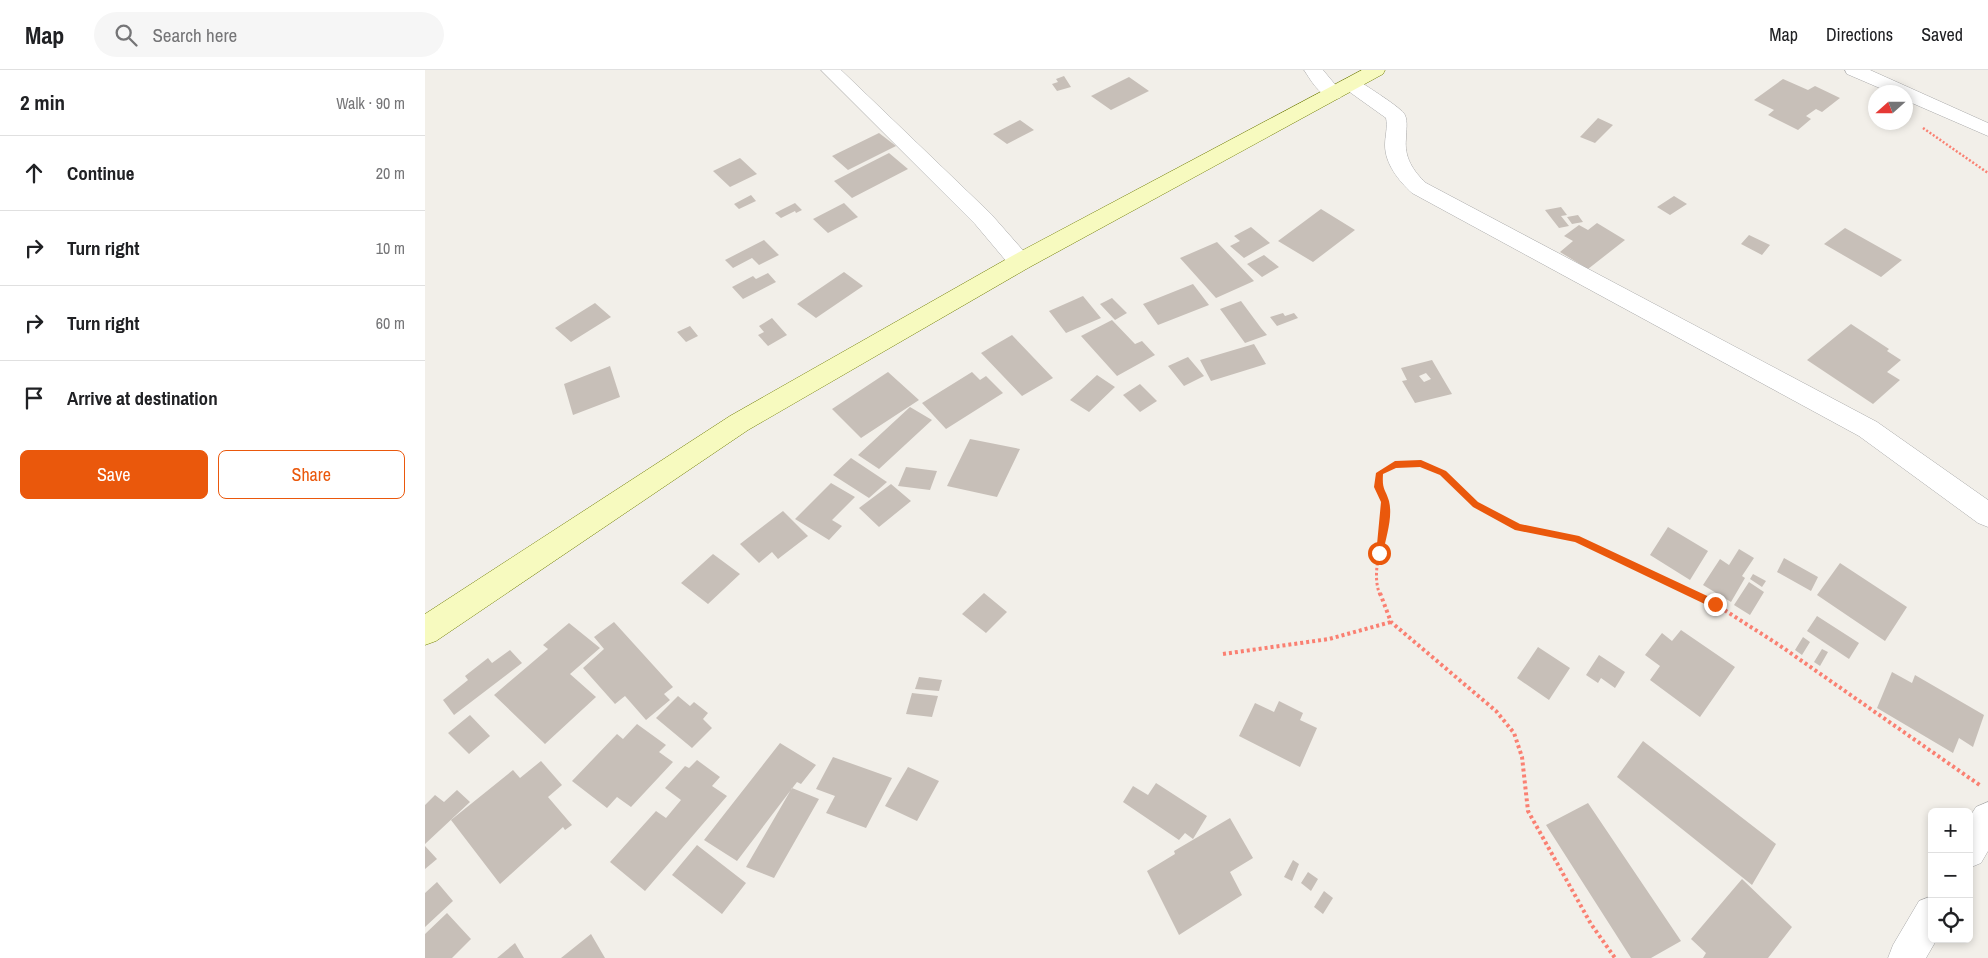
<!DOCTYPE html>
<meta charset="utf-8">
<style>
:root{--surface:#fff;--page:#f6f6f6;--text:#202124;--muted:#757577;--line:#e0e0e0;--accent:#ea580c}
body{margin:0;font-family:"Archivo Narrow",sans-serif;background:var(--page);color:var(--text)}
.controls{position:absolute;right:15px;bottom:15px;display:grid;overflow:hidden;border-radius:8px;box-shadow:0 2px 8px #0003}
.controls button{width:45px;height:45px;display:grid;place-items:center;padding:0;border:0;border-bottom:1px solid var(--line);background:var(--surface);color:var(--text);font:25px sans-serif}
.compass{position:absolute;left:1443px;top:15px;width:45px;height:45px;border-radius:50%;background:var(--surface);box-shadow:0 2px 8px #0003;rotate:249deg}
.stop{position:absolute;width:15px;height:15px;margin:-11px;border:4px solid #ea580c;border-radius:50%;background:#fff}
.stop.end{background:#ea580c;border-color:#fff;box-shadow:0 1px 5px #0008}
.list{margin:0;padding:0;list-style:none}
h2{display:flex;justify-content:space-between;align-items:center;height:65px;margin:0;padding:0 20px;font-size:21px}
h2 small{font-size:16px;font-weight:400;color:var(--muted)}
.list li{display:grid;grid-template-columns:32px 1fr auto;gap:15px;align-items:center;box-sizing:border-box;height:75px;padding:0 20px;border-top:1px solid var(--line)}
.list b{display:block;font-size:19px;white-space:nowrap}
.list em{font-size:16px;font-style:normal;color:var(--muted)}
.actions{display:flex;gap:10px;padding:15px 20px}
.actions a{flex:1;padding:11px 0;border:1px solid var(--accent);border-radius:8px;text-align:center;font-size:18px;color:var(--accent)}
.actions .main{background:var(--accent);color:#fff}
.icon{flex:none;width:28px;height:28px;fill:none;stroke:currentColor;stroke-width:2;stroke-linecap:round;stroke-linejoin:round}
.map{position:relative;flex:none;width:1563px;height:888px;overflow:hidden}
header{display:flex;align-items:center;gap:30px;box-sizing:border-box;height:70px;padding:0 25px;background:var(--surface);border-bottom:1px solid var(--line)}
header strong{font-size:24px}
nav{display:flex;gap:28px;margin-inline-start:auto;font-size:18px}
.search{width:350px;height:45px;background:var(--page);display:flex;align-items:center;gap:12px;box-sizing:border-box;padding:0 18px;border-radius:28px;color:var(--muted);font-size:19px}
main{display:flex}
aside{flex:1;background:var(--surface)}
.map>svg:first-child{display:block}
</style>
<header>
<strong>Map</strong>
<div class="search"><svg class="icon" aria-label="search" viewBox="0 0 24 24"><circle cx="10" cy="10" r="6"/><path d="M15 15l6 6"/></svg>Search here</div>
<nav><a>Map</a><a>Directions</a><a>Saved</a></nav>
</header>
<main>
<aside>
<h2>2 min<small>Walk · 90 m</small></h2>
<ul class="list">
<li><svg class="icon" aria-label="ahead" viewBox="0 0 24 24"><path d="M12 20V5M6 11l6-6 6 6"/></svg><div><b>Continue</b></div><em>20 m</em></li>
<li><svg class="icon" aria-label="right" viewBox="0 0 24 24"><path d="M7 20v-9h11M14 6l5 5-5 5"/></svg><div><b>Turn right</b></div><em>10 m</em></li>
<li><svg class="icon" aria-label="right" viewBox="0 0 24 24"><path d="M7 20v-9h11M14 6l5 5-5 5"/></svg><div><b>Turn right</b></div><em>60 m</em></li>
<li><svg class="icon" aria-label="arrive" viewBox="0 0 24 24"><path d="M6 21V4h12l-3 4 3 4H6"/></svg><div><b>Arrive at destination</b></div></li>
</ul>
<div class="actions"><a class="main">Save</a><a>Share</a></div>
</aside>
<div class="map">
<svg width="1563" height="888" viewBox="0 0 1563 888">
<rect width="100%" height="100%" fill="#f2efe9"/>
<path fill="#c7bfb8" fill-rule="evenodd" d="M639,6L646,17L632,21L627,14L633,12L631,9Z
M704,7L724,21L686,40L666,26Z
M1358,9L1383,20L1390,16L1415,28L1397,42L1391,39L1381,46L1386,49L1373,60L1343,45L1349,40L1329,30Z
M1173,48L1188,55L1170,73L1155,67Z
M595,50L609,60L582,74L568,64Z
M454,63L471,76L423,100L407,86Z
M464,83L483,99L427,128L409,111Z
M315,88L332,104L305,117L288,101Z
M326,125L331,131L314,139L309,134Z
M1249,126L1262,134L1245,145L1232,137Z
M370,133L377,140L371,143L370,141L356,148L350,143Z
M419,133L433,147L403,163L388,149Z
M1136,137L1142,145L1136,146L1144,156L1134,158L1120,140Z
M896,139L930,160L888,192L853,171Z
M1153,145L1158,152L1147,154L1142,147Z
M1172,153L1200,170L1163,199L1135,182L1148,171L1139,166L1154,155L1163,160Z
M826,157L845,173L819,188L805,176L815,171L809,166Z
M1420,158L1477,190L1456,207L1399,174Z
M1324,165L1345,175L1337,185L1316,174Z
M339,170L354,185L334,195L327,188L308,198L300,190Z
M792,172L829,211L791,228L755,188Z
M839,185L854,197L837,207L822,194Z
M419,202L438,216L391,248L372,234Z
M343,203L351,212L318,229L307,217L328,206L331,209Z
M768,214L784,235L733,255L718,234Z
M658,226L676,248L641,263L624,241Z
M687,228L702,243L690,250L675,234Z
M816,231L836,258L842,265L820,273L795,239Z
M170,233L186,247L146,272L130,258Z
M858,243L860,246L869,243L873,248L852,256L845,247Z
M347,248L362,265L343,276L333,265L339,262L334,256Z
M687,250L710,274L717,271L730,285L692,306L656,266Z
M1426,254L1464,279L1462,281L1476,290L1462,302L1475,310L1448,334L1382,290Z
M265,256L273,266L261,272L252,262Z
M587,265L628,308L597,326L556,283Z
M829,274L841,294L786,311L775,290Z
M763,287L779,306L759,316L743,296Z
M1007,290L1027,324L990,333L977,311L982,310L976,298ZM1001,303L1006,309L999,312L994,306Z
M185,296L195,327L148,345L139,314Z
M463,302L494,330L436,368L407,339Z
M547,302L555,310L561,306L578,323L521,359L497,333Z
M672,305L690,317L664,342L645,330Z
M715,314L732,331L715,342L698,325Z
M485,337L507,350L454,399L433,385Z
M545,369L595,379L572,427L522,416Z
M426,388L462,412L444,428L408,405Z
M481,397L512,401L505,420L473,416Z
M406,413L430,427L407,450L417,456L404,470L370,449Z
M466,414L486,431L454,457L434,438Z
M358,441L383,466L353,489L347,482L334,493L315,474Z
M1243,457L1283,481L1265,510L1225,485Z
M1314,479L1329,488L1317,506L1320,508L1306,532L1278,515L1295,489L1304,495Z
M288,484L315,504L283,534L256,513Z
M1359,488L1393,507L1386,521L1352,502Z
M1415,493L1482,537L1460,571L1392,525Z
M1328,504L1341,511L1337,517L1325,509Z
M1324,512L1339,522L1325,545L1309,535Z
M559,523L582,542L561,563L537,544Z
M1392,546L1434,573L1424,589L1382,561Z
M189,552L248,617L239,624L245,630L221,650L200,626L190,634L158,598L179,579L169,567Z
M144,553L175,578L145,604L171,627L120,674L69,625L123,579L118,575Z
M1256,560L1310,597L1275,647L1225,610L1235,596L1220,585L1237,563L1247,571Z
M1378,567L1385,572L1377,585L1370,580Z
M1113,577L1145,598L1124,630L1092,608Z
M1397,579L1403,582L1395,596L1389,592Z
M85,580L97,593L29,645L18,630L43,610L40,606L63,588L67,593Z
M1174,585L1200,602L1190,618L1176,608L1173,613L1161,605Z
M1467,602L1487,613L1490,605L1559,645L1548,677L1534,668L1528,683L1452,638Z
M494,607L517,610L514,621L490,619Z
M487,623L513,626L507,647L481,644Z
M253,626L265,636L269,632L283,643L278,649L287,658L267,678L231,648Z
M854,631L878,643L875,650L892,658L875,697L814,666L830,633L849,642Z
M45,645L65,666L44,684L23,663Z
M212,654L241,675L234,682L248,692L206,737L192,727L182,738L147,711L192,664L198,669Z
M1218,671L1351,774L1327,815L1192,707Z
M355,673L391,695L376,714L372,712L312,791L279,770Z
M408,687L467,708L441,758L401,743L410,726L391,719Z
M272,690L295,707L287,716L302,726L220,821L185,792L231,741L241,748L256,730L240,718L260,696L264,698Z
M116,691L137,715L123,727L147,755L140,760L138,757L75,814L26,750L88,700L95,708Z
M483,697L514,711L492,751L460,736Z
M731,713L782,746L768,769L760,763L754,770L698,732L708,716L723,725Z
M367,718L394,729L349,808L321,797Z
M32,720L45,732L0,774V735L10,725L19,732Z
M1163,733L1256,871L1226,888H1206L1121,755Z
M805,748L828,788L805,802L817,825L754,865L722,801L750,784L749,781Z
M272,775L321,813L297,844L247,805Z
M0,776L12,789L0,799Z
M868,790L874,794L867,811L859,807Z
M883,802L893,809L886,821L876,813Z
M1317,809L1367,857L1343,888H1278L1281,883L1266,869Z
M12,812L28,831L0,857V823Z
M899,821L908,828L898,844L889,837Z
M22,843L46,869L27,888H0V864Z
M166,864L180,888H136Z
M90,873L99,888H72Z"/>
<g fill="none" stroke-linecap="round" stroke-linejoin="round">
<defs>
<path id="street" d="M396,0H416L566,144L603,186L606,192L603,198L595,200L587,198L550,154Z
M879,0H898L918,24L915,28C898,32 887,12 879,0Z
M1420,0H1445L1563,53V66L1480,30V22H1464L1422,4Z
M926,8L933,10C942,17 976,37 980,45C983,52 981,61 981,69C979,87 988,101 1001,113L1452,352L1563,430V457L1553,453L1434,366L987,123C974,111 960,94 960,75C960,66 963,57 961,48L919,18L917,14L919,10Z
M1563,732V781L1556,793L1544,798V748L1551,737Z
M1507,826V869H1512L1501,888H1463L1468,875L1494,831Z"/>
<path id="secondary" d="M937,0H960L958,4L603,198L323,360L11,571L0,575V544L305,346L587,186Z"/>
</defs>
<use href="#street" stroke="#a9a9a9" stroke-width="1"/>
<use href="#secondary" stroke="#707d05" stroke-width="1"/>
<path stroke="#fa8072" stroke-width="2.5" stroke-dasharray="2 2" stroke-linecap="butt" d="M1498,58L1563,103"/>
<path stroke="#fa8072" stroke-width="3" stroke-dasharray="2.5 2.5" stroke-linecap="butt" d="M955,525C943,495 966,462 960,433C959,428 955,423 954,418C952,414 954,408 954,403L970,395L996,393L1018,403L1051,434L1093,458L1151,468L1270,525"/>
<path stroke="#fa8072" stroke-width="4" stroke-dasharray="3 3" stroke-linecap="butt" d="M955,523L966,552L1071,641L1089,663L1097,687L1103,741L1166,854L1190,888
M1268,523L1290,534L1354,575L1556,716
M798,584L904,569L966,552"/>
<use href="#street" fill="#fff" fill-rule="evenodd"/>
<use href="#secondary" fill="#f7fabf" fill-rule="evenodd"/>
</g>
<path fill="#ea580c" d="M996,390L1021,401L1053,432L1095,454L1154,466L1293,531V537H1286L1150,472L1090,460L1048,437L1015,405L995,397L971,398L958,404C957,420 960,418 964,431C968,447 961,467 958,483L954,487L951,485L956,432L949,417L951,403L970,391Z"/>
</svg>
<div class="controls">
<button>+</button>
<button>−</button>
<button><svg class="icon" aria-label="locate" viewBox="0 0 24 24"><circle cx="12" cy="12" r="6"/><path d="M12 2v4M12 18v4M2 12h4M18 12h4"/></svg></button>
</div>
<svg class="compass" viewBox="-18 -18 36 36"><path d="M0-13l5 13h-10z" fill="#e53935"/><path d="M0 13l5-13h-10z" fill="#757577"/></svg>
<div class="stop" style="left:954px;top:483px"></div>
<div class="stop end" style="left:1290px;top:534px"></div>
</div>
</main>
